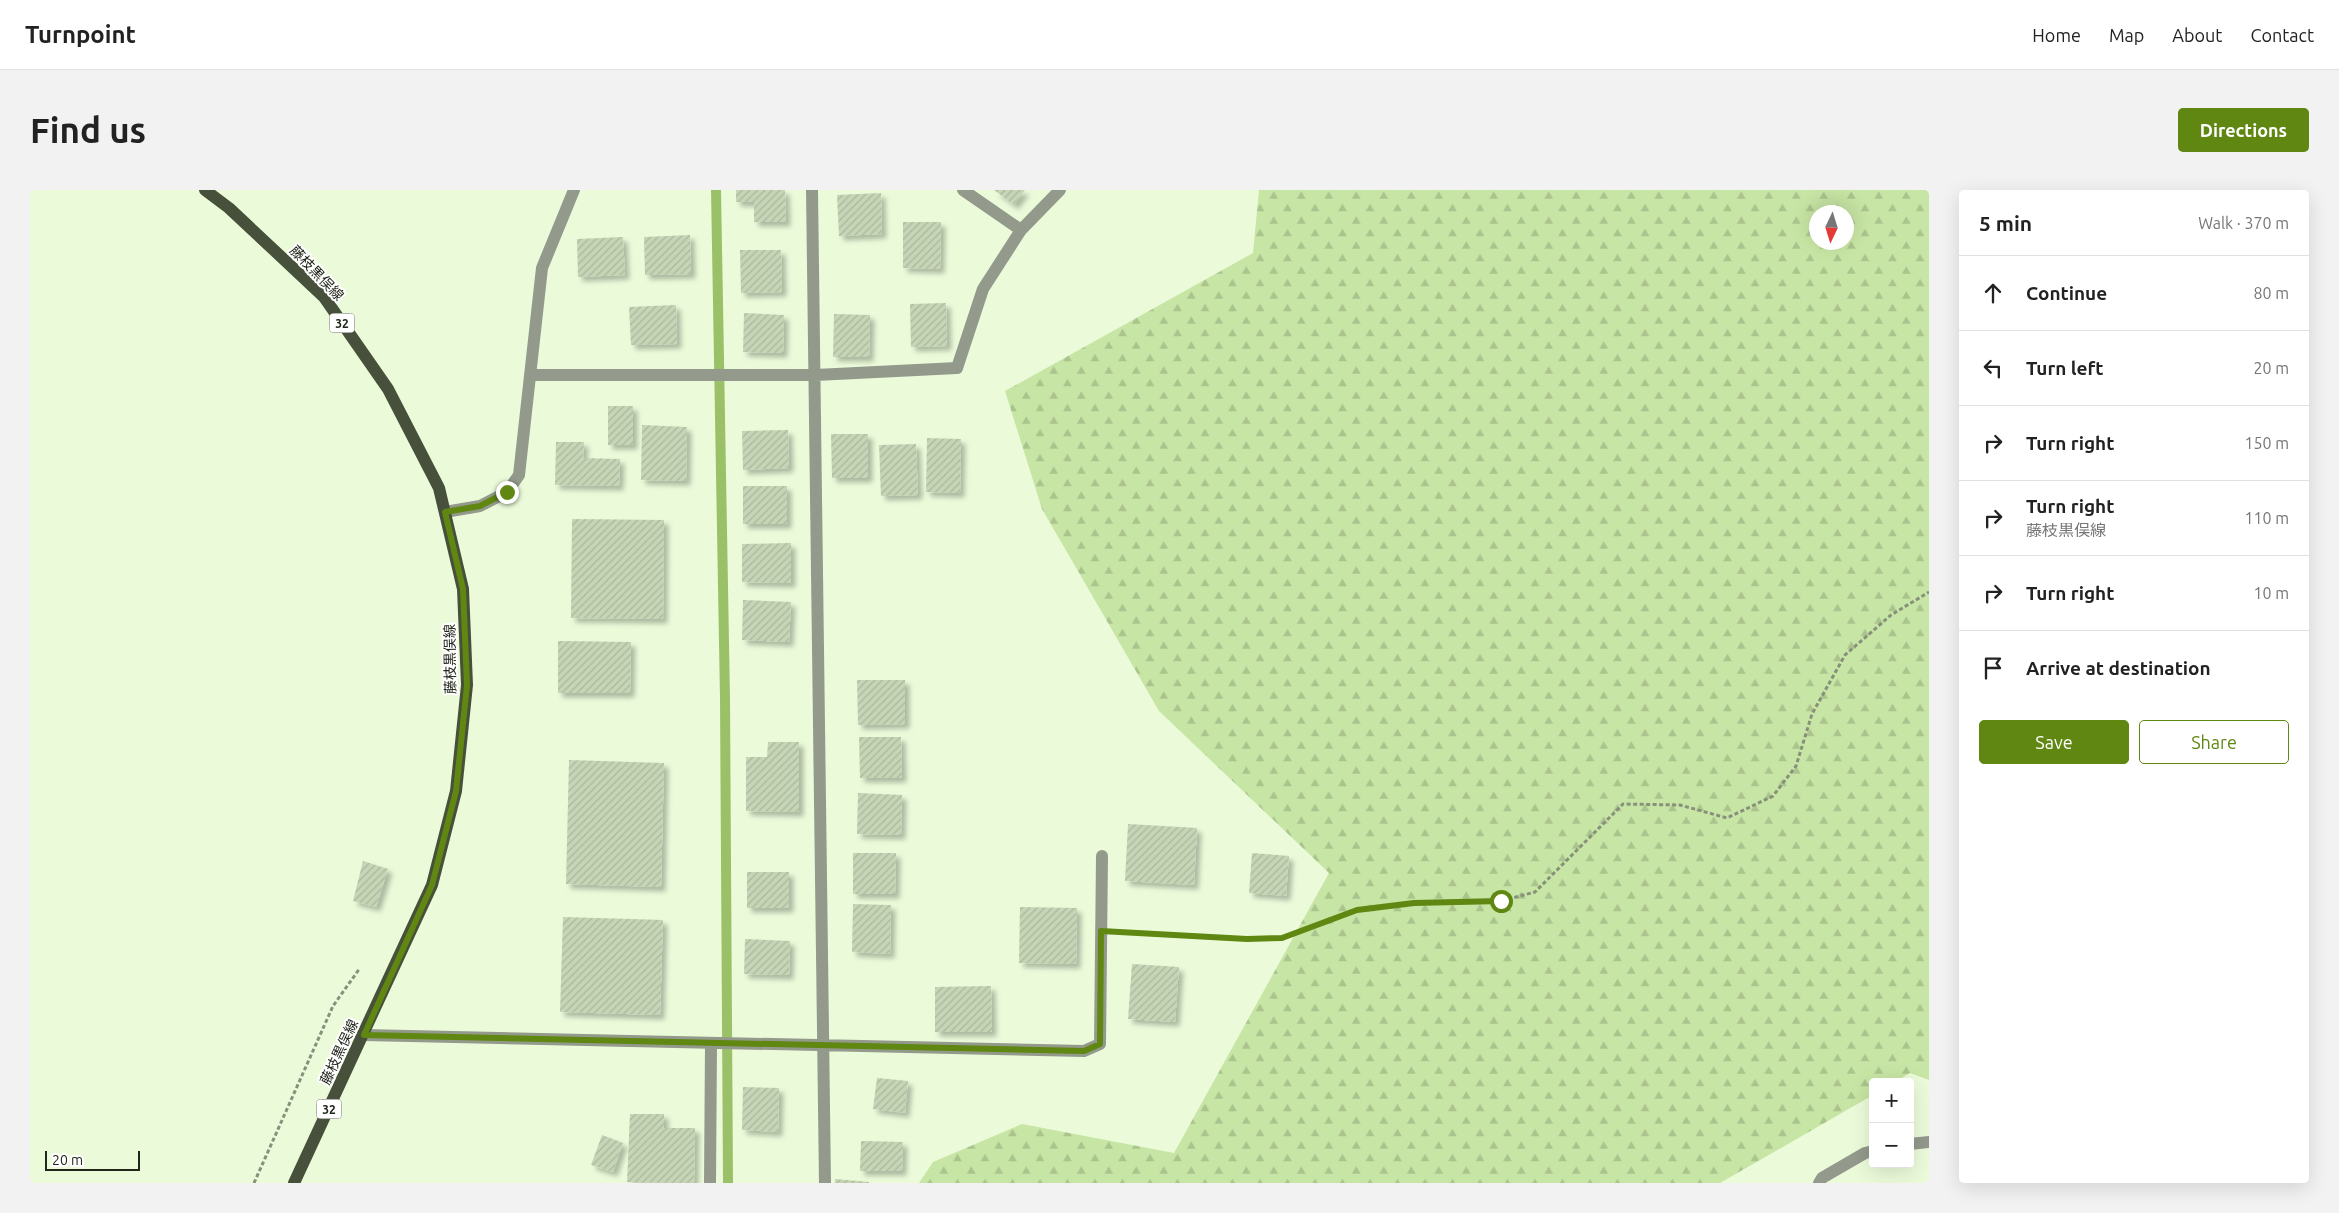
<!DOCTYPE html>
<meta charset="utf-8">
<style>
:root{--surface:#fff;--page:#f2f2f2;--text:#222;--muted:#767676;--line:#e0e0e0;--accent:#5f8711}
body{margin:0;font-family:Ubuntu,"Noto Sans JP",sans-serif;background:var(--page);color:var(--text)}
.controls{position:absolute;right:15px;bottom:15px;display:grid;overflow:hidden;border-radius:5px;box-shadow:0 5px 20px #0002}
.controls button{width:45px;height:45px;display:grid;place-items:center;padding:0;border:0;border-bottom:1px solid var(--line);background:var(--surface);color:var(--text);font:25px sans-serif}
.compass{position:absolute;left:1779px;top:15px;width:45px;height:45px;border-radius:50%;background:var(--surface);box-shadow:0 5px 20px #0002;rotate:184deg}
.scale{position:absolute;left:15px;bottom:12px;width:95px;box-sizing:border-box;padding-left:5px;border:2px solid #21261a;border-top:0;font-size:14px;line-height:18px;white-space:nowrap;color:#21261a;-webkit-text-stroke:4px #fff;paint-order:stroke}
.stop{position:absolute;width:15px;height:15px;margin:-11px;border:4px solid #5f8711;border-radius:50%;background:#fff}
.stop.end{background:#5f8711;border-color:#fff;box-shadow:0 1px 5px #0008}
.list{margin:0;padding:0;list-style:none}
h2{display:flex;justify-content:space-between;align-items:center;height:65px;margin:0;padding:0 20px;font-size:21px}
h2 small{font-size:16px;font-weight:400;color:var(--muted)}
.list li{display:grid;grid-template-columns:32px 1fr auto;gap:15px;align-items:center;box-sizing:border-box;height:75px;padding:0 20px;border-top:1px solid var(--line)}
.list b{display:block;font-size:19px;white-space:nowrap}
.list p{margin:0;font-size:16px;white-space:nowrap;color:var(--muted)}
.list em{font-size:16px;font-style:normal;color:var(--muted)}
.actions{display:flex;gap:10px;padding:15px 20px}
.actions a{flex:1;padding:11px 0;border:1px solid var(--accent);border-radius:5px;text-align:center;font-size:18px;color:var(--accent)}
.actions .main{background:var(--accent);color:#fff}
.icon{flex:none;width:28px;height:28px;fill:none;stroke:currentColor;stroke-width:2;stroke-linecap:round;stroke-linejoin:round}
.map{position:relative;flex:none;width:1899px;height:993px;overflow:hidden;border-radius:5px}
header{display:flex;align-items:center;gap:30px;box-sizing:border-box;height:70px;padding:0 25px;background:var(--surface);border-bottom:1px solid var(--line)}
header strong{font-size:24px}
nav{display:flex;gap:28px;margin-inline-start:auto;font-size:18px}
.intro{display:flex;align-items:center;justify-content:space-between;box-sizing:border-box;height:120px;padding:0 30px}
h1{margin:0;font-size:35px}
.button{padding:12px 22px;border-radius:5px;background:var(--accent);color:#fff;font-size:18px;font-weight:700}
main{display:flex;gap:30px;padding:0 30px}
aside{flex:1;background:var(--surface);border-radius:5px;box-shadow:0 5px 20px #0002}
.map>svg:first-child{display:block}
</style>
<header>
<strong>Turnpoint</strong>
<nav><a>Home</a><a>Map</a><a>About</a><a>Contact</a></nav>
</header>
<div class="intro"><h1>Find us</h1><a class="button">Directions</a></div>
<main>
<div class="map">
<svg width="1899" height="993" viewBox="0 0 1899 993">
<defs>
<pattern id="forest-firs" width="22" height="20" patternUnits="userSpaceOnUse" patternTransform="scale(1.25)"><rect width="22" height="20" fill="#c7e5a4"/><path d="M5 1l3.5 6h-7zM16 11l3.5 6h-7z" fill="#abc48d"/></pattern>
<pattern id="building-hatch" width="6" height="6" patternUnits="userSpaceOnUse" patternTransform="scale(1.25)"><rect width="6" height="6" fill="#c6d5b6"/><path d="M-1 1l2-2M0 6l6-6M5 7l2-2" fill="none" stroke="#aab79c"/></pattern>
<filter id="shadow"><feDropShadow dx="4.5" dy="4.5" stdDeviation="2.5" flood-color="#0004"/></filter>
</defs>
<rect width="100%" height="100%" fill="#ebfbda"/>
<path fill="url(#forest-firs)" fill-rule="evenodd" d="M1229,0H1899V890L1880,883L1865,892H1843V905L1690,993H889L903,972L992,934L1144,963L1299,683L1129,521L1012,319L975,201L1223,63ZM1786,22H1816V52H1786Z"/>
<g fill="none" stroke-linecap="round" stroke-linejoin="round">
<path stroke="#9bc168" stroke-width="10" d="M686,0L695,509L698,993"/>
</g>
<path fill="url(#building-hatch)" filter="url(#shadow)" d="M706,0H755L756,32H724V12H706Z
M964,0H995L984,15Z
M851,3L852,44L809,46L807,5Z
M873,32H911L910,79L873,78Z
M660,45L661,84L615,85L614,47Z
M593,47L595,85L548,87L547,49Z
M710,60H751L752,102L711,103Z
M916,113L917,156L881,157L880,114Z
M646,115L647,154L601,155L599,117Z
M714,123L754,125L753,163L713,162Z
M804,124L840,125L839,167H803Z
M578,216H603V255H578Z
M612,235L657,237L656,291L611,290Z
M758,240L759,278L713,280L712,241Z
M801,244H838V288H802Z
M897,248L931,249L930,303L896,302Z
M526,252H554L553,268L590,269L589,296L525,295Z
M886,254L888,305L851,306L849,255Z
M713,296H757V334H713Z
M542,329L634,330L633,429L541,428Z
M761,353V393L712,392V354Z
M713,410L761,412L759,452L712,450Z
M528,451L601,452L600,503H528Z
M827,490H875V534L828,535Z
M829,547H871L872,588H830Z
M738,552H769V622L716,621V567H737Z
M539,570L634,573L631,697L536,694Z
M828,603L872,605L871,645L827,644Z
M1098,634L1167,638L1164,695L1095,691Z
M823,663H866L865,704H823Z
M1222,663L1259,666L1256,706L1219,703Z
M333,671L358,679L346,717L323,711Z
M717,682H759V718H717Z
M823,714L861,715L860,764L822,762Z
M990,717L1047,718L1046,774L989,773Z
M533,727L633,730L630,825L530,822Z
M715,749L760,751L759,785L714,784Z
M1102,774L1149,777L1145,832L1098,829Z
M961,796L962,842H905V797Z
M847,888L878,891L875,923L843,919Z
M713,897L749,898L748,942L712,940Z
M600,924H634V938H665L664,993L597,992Z
M572,945L593,953L583,982L561,975Z
M831,951L873,952L872,981H830Z
M805,989L839,992V993H805Z"/>
<g fill="none" stroke-linecap="round" stroke-linejoin="round">
<path stroke="#86907a" stroke-width="3" stroke-dasharray="4 2.5" stroke-linecap="butt" d="M1094,742L1217,749L1252,748L1327,720L1384,713L1471,711L1505,702L1593,614L1650,615L1697,628L1743,606L1766,576L1782,524L1815,465L1861,425L1899,402
M224,993L303,816L330,778"/>
<path stroke="#939a8c" stroke-width="12" d="M782,0L795,993
M933,0L991,40
M500,185H786L927,178L953,99L991,40L1030,0
M415,322L450,316L477,302L489,285L512,78L544,0
M334,845L1054,861L1070,854L1072,666
M1880,954L1899,952
M680,993L681,853
M1789,993L1792,988L1835,963L1843,961"/>
<path stroke="#46503a" stroke-width="12" d="M175,0L199,18L294,107L358,199L409,298L433,399L437,495L426,601L402,695L264,993"/>
</g>
<g fill="none" stroke-linecap="round" stroke-linejoin="round">
<path stroke="#5f8711" stroke-width="6" d="M477,302L450,316L415,322L433,399L437,495L426,601L402,695L334,845L1054,861L1070,854L1071,741L1217,749L1252,748L1327,720L1384,713L1471,711"/>
</g>
<g text-anchor="middle" dominant-baseline="central" stroke-width="4" stroke-linejoin="round" paint-order="stroke">
<g fill="#fff" stroke="#64675f" stroke-width="1">
<rect x="299.5" y="123.5" width="25" height="19" rx="4"/>
<rect x="286.5" y="909.5" width="25" height="19" rx="4"/>
</g>
<g font-size="12" font-weight="bold" fill="#21261a">
<text x="312" y="133">32</text>
<text x="299" y="919">32</text>
</g>
<g font-size="14" fill="#21261a" stroke="#fff">
<text transform="translate(287 83) rotate(46)">藤枝黒俣線</text>
<text transform="translate(420 469) rotate(-91)">藤枝黒俣線</text>
<text transform="translate(309 862) rotate(-65)">藤枝黒俣線</text>
</g>
</g>
</svg>
<div class="controls">
<button>+</button>
<button>−</button>
</div>
<svg class="compass" viewBox="-18 -18 36 36"><path d="M0-13l5 13h-10z" fill="#e53935"/><path d="M0 13l5-13h-10z" fill="#767676"/></svg>
<div class="scale">20 m</div>
<div class="stop" style="left:1471px;top:711px"></div>
<div class="stop end" style="left:477px;top:302px"></div>
</div>
<aside>
<h2>5 min<small>Walk · 370 m</small></h2>
<ul class="list">
<li><svg class="icon" aria-label="ahead" viewBox="0 0 24 24"><path d="M12 20V5M6 11l6-6 6 6"/></svg><div><b>Continue</b></div><em>80 m</em></li>
<li><svg class="icon" aria-label="left" viewBox="0 0 24 24"><path d="M17 20v-9H6M10 6l-5 5 5 5"/></svg><div><b>Turn left</b></div><em>20 m</em></li>
<li><svg class="icon" aria-label="right" viewBox="0 0 24 24"><path d="M7 20v-9h11M14 6l5 5-5 5"/></svg><div><b>Turn right</b></div><em>150 m</em></li>
<li><svg class="icon" aria-label="right" viewBox="0 0 24 24"><path d="M7 20v-9h11M14 6l5 5-5 5"/></svg><div><b>Turn right</b><p>藤枝黒俣線</p></div><em>110 m</em></li>
<li><svg class="icon" aria-label="right" viewBox="0 0 24 24"><path d="M7 20v-9h11M14 6l5 5-5 5"/></svg><div><b>Turn right</b></div><em>10 m</em></li>
<li><svg class="icon" aria-label="arrive" viewBox="0 0 24 24"><path d="M6 21V4h12l-3 4 3 4H6"/></svg><div><b>Arrive at destination</b></div></li>
</ul>
<div class="actions"><a class="main">Save</a><a>Share</a></div>
</aside>
</main>
